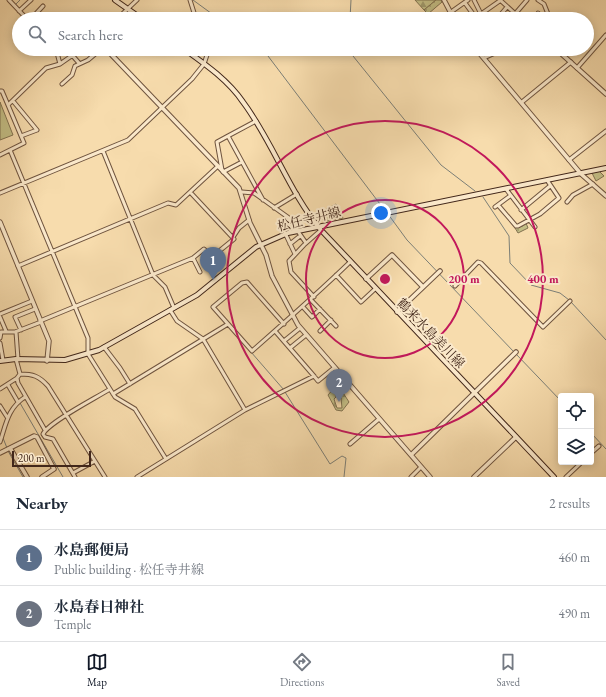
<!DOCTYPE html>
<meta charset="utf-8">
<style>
:root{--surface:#fff;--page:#f2f2f3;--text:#1f2937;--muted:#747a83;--line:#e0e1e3;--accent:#111827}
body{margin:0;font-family:"EB Garamond","Noto Serif JP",serif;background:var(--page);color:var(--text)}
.controls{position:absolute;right:12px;bottom:12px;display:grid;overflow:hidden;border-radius:4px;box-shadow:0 2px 10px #0003}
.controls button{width:36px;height:36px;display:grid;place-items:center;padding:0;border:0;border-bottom:1px solid var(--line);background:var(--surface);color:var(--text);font:20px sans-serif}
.scale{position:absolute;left:12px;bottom:10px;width:79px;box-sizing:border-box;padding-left:4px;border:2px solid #42271a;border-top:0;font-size:11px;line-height:14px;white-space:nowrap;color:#42271a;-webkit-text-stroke:3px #fae8ca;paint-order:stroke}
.you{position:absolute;left:381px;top:213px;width:14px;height:14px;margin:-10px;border:3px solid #fff;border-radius:50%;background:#1a73e8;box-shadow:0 0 0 6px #1a73e833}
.badge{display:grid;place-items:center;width:26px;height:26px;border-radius:50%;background:var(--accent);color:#fff;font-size:13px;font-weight:700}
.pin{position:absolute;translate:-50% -33px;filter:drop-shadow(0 1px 2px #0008)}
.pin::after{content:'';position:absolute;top:21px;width:14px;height:12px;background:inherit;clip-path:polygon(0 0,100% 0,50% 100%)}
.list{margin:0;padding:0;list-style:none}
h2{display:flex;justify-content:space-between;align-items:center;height:52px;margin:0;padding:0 16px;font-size:17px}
h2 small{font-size:13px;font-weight:400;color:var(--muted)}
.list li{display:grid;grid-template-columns:26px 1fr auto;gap:12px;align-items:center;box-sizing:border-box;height:56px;padding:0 16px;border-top:1px solid var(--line)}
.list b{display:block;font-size:15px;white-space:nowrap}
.list p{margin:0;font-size:13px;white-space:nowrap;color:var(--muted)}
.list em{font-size:13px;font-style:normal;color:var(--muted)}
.icon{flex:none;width:22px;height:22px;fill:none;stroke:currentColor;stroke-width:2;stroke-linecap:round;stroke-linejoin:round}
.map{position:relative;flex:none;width:606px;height:477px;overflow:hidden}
.search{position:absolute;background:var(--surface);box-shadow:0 2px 10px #0003;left:12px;right:12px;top:12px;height:44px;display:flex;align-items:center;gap:10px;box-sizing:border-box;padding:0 14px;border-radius:22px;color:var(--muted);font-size:15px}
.sheet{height:164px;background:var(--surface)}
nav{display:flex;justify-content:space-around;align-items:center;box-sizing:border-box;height:56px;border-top:1px solid var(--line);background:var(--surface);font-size:11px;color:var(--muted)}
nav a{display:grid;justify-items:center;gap:2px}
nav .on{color:var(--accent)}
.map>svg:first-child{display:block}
</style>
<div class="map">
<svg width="606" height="477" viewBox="0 0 606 477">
<defs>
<pattern id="forest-firs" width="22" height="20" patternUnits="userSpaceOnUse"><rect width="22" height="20" fill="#c3be85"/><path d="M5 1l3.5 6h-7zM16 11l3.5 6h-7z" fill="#a09a6c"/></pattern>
<pattern id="cemetery-stones" width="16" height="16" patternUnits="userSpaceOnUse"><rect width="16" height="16" fill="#c3be85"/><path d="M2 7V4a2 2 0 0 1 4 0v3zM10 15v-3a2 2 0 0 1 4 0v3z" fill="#a09a6c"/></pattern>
<pattern id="park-dots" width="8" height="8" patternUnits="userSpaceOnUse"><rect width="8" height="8" fill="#c3be85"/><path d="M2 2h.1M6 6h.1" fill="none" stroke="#a09a6c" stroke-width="1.8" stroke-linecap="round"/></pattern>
</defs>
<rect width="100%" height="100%" fill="#f7dcad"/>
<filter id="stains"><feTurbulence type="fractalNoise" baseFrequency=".005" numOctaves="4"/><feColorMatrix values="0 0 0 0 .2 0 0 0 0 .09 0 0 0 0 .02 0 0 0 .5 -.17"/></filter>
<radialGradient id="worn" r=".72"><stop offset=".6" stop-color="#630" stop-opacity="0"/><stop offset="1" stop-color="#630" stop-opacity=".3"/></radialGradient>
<path fill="#c3be85" stroke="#827250" d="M0,102L13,135L0,140Z
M599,171L604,176L596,181L592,173Z"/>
<path fill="url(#forest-firs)" stroke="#827250" d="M415,0H436L424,10Z
M338,385L349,402L342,411L336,410L328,395L334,388L336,397L334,399L337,408H342L341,398L338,396L335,387Z"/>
<path fill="url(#cemetery-stones)" stroke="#827250" d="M336,204L343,218L326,221L315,215Z"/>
<path fill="url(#park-dots)" stroke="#827250" d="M436,0H441L442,2L428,14L424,10Z
M526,223L528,228L518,233L515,228Z"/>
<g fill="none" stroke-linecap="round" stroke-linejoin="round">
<path stroke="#7c7f77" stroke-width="1" d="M193,0L219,19
M16,4L20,0
M350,19L351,0
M261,49L268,56L386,212
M352,49L353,56L441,165L475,191
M483,197L509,236L510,263L531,285L560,293L569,300
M388,214L407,240L514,352
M571,302L606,340
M231,329L284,390
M516,354L561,401
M285,392L330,464L342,456L346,458L344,477
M20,403L63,477
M591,433L606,449
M3,438L7,448
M8,451L23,477"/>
<defs>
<path id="minor" d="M9,0L27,19
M190,0L196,19
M474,0L481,14L501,0
M500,0L521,19
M538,0L544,4L550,19
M465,3L473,14
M19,11L31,0
M451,12L468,0
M515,14L527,0
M31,19L43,6
M117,19L137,0
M497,19L507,7
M512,19L516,14
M536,19L538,13
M59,49H60
M72,55L79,63
M484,58L504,49
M60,64L70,57L78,49
M577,68L606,35
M62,84L72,75L75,66L88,60L101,49
M0,91H2L8,105
M13,101L37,130L21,136
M522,102L571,62
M228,136L256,121
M10,150L88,338V354L115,397L135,409L166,459
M103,151L153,275L165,287L174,308
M0,155L24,143L8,105L46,68L60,64L56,49
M569,160L606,131
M222,170L217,142L228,136L263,200
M223,172L242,162
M506,189L535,227
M242,192L254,193L289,218L295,231
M0,193L128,140L192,79L204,64L207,55L206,49
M567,202L573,195L593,184
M498,205L516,226H518L540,214L559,198L547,180
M495,207L510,196
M274,208L297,194
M521,210L550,186
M297,230L306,243
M285,233L295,254
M233,237L239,228L249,220
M290,244L300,236
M193,258L200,272
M18,266L168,203L176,205L218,166
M336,275L361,302L375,289
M455,286L478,262L481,263L543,327L570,301
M314,297L291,272L289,261L304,245L321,230
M311,300L336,326
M303,307L312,317L320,309
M170,310L177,321L203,339L245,410
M0,314L32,301
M0,317L6,331
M40,321L193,258L204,249L212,257L234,239L190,192
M284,324L247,282L242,283L213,307L252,351C285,322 318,293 350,262
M21,330L15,317L35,309
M275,331L314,376
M320,331L331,320
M16,332L18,359
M0,338L1,332H15L41,322
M284,341L300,328
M0,343L3,360
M104,347L120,368L130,384
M290,348L306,335
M16,359L20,374C33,374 39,376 48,386L105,477
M20,374L17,378L18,383L45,430
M8,385L18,402
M0,389L17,378
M113,394L228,324
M0,406L7,417
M0,442C6,424 8,408 25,397
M350,444L379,419
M591,453L599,446
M73,473L95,461
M75,477L53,439L45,437L43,434C49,422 96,398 110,389
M137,477L245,410L314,376L318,381L334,368
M411,477L421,467
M566,477L582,462"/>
<path id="tertiary" d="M444,0L454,19
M106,49L239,188L250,223L266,255L272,276L298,325L430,477
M476,49L581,174L606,196
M556,49L606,94
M0,222L49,341L47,361
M366,279L392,255L423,287
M397,312L440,271
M10,448L27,477
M0,453L34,436L37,437L54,469L42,477
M411,455L516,352
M474,477L516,437"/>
<path id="secondary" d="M115,0L142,19
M184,49C205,64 228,80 243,102C273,142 289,192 321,230L554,477
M0,361L16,359L65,360L99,350L197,295L256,247L288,233L606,168"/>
</defs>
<use href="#minor" stroke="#6f543f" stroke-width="5"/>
<use href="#tertiary" stroke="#6f543f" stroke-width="5.5"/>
<use href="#secondary" stroke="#42271a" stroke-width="6"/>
<use href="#minor" stroke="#fae8ca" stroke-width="3"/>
<use href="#tertiary" stroke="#fae8ca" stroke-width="3.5"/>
<use href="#secondary" stroke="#fae8ca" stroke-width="4"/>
</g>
<g fill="none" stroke="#c2185b" stroke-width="2">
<circle cx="385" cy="279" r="79"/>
<circle cx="385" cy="279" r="158"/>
</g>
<g text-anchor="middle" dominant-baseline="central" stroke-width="4" stroke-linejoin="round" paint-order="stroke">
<g font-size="13" fill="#42271a" stroke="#fae8ca">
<text transform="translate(309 219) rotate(-14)">松任寺井線</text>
<text transform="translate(431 333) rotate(46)">鶴来水島美川線</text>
</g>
</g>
<circle cx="385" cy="279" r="6" fill="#c2185b" stroke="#fae8ca" stroke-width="2"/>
<g font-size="12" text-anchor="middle" font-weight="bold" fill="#c2185b" stroke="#fae8ca" stroke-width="4" stroke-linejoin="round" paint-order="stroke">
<text x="464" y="283">200 m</text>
<text x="543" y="283">400 m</text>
</g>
<rect width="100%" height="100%" filter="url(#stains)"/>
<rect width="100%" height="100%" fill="url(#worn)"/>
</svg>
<div class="controls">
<button><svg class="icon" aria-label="locate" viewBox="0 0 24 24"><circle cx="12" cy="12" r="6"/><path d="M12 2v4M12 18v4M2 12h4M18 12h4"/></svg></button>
<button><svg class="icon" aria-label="layers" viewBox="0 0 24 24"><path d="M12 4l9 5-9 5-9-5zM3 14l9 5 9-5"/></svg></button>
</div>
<div class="scale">200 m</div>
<div class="you"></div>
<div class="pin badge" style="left:213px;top:280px;background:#5c6f8a">1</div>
<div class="pin badge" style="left:339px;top:402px;background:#6b7280">2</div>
<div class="search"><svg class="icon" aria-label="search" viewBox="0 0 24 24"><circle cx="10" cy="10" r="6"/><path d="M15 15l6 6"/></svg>Search here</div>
</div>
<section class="sheet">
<h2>Nearby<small>2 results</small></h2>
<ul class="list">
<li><span class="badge" style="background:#5c6f8a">1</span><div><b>水島郵便局</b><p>Public building · 松任寺井線</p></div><em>460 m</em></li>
<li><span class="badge" style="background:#6b7280">2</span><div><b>水島春日神社</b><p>Temple</p></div><em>490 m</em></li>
</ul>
</section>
<nav>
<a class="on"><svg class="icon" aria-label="map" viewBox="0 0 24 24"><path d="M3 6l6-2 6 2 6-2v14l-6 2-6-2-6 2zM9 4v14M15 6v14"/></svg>Map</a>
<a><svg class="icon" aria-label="directions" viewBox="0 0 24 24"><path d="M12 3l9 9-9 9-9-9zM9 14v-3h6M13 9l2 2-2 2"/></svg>Directions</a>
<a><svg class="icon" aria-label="saved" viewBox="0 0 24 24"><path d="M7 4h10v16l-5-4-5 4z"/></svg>Saved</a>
</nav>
